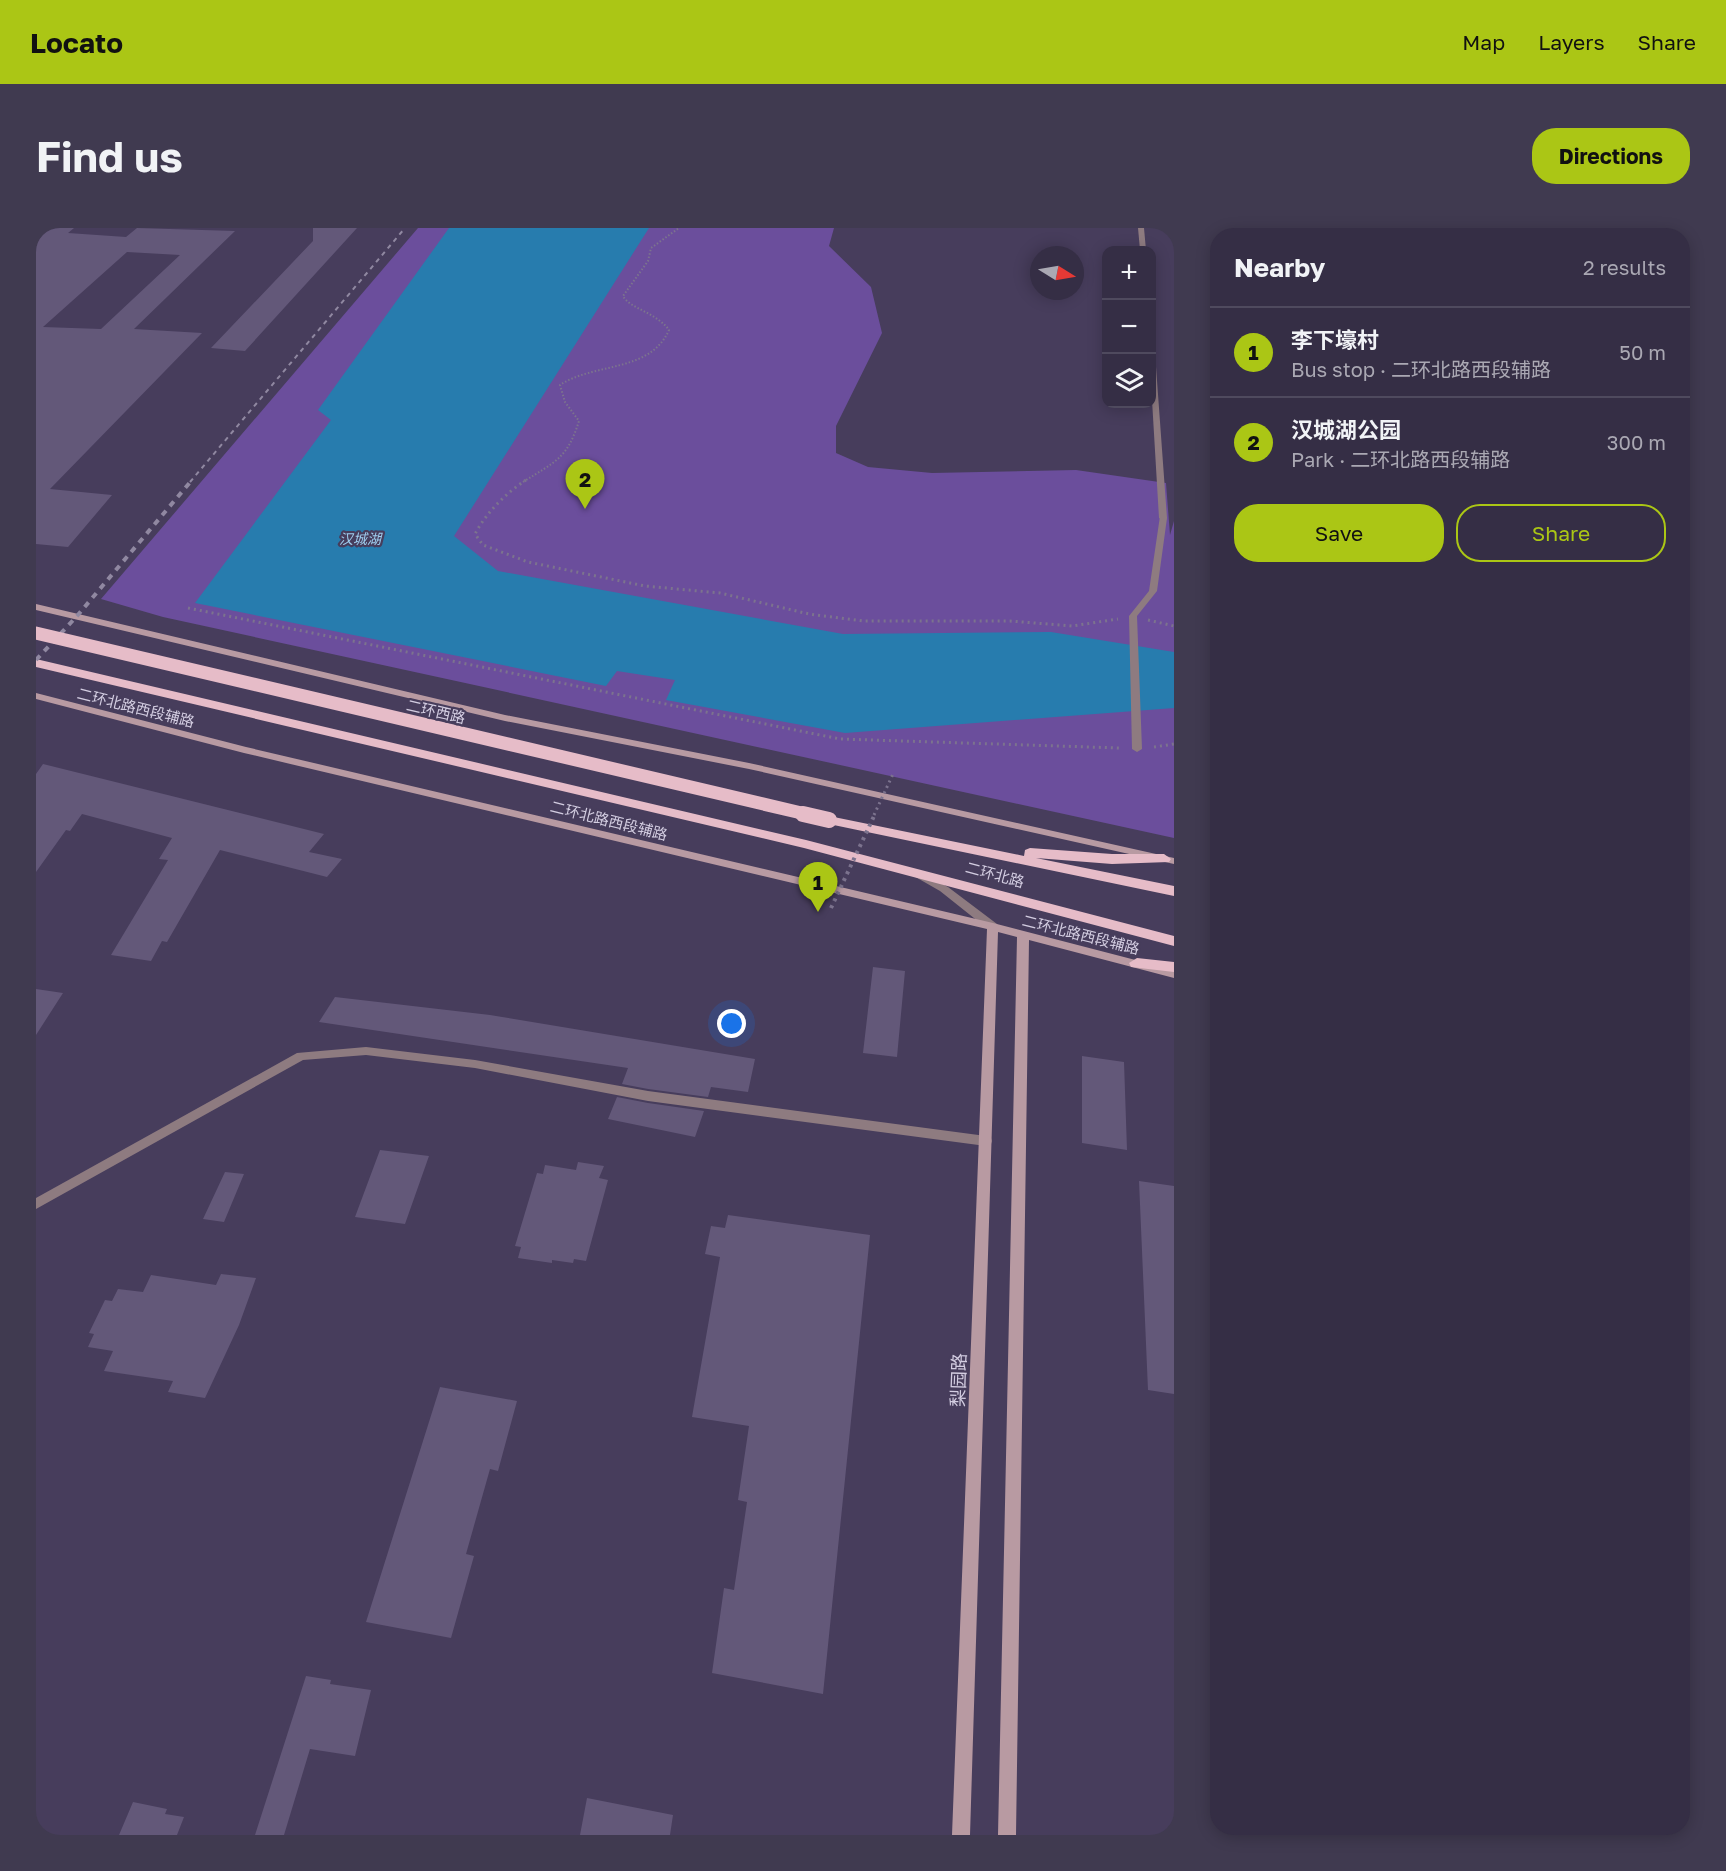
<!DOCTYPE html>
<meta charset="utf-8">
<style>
:root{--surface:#352e45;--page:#403a50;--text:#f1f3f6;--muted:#aaa8b3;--line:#4f4a5e;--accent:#abc615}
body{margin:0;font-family:"Golos Text","Noto Sans SC",sans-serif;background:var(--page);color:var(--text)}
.controls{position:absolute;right:18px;top:18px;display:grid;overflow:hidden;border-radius:12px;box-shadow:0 3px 15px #0003}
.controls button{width:54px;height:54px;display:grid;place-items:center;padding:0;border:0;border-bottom:2px solid var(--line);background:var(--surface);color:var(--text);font:30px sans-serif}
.compass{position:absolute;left:994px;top:18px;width:54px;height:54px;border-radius:50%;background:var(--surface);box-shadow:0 3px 15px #0003;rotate:101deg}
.you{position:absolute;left:696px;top:796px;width:21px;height:21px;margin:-15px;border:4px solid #fff;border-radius:50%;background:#1a73e8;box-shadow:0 0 0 9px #1a73e833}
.badge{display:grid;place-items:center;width:39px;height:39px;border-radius:50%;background:var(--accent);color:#111;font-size:20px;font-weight:700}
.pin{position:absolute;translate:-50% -50px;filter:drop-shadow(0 2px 3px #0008)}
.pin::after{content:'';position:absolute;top:32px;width:21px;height:18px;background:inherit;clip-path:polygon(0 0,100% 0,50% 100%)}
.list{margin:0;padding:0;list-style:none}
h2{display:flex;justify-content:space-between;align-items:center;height:78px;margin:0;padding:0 24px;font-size:26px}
h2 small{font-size:20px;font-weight:400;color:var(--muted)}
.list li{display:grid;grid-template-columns:39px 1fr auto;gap:18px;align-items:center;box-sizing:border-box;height:90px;padding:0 24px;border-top:2px solid var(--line)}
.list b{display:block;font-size:22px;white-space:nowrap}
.list p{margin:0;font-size:20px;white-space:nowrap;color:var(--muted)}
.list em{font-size:20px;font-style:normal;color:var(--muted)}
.actions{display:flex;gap:12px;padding:18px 24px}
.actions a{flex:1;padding:14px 0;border:2px solid var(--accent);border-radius:24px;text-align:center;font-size:21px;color:var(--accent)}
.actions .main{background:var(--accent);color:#111}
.icon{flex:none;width:33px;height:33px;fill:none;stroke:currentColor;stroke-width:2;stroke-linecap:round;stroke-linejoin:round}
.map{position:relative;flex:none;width:1138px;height:1607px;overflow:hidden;border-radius:24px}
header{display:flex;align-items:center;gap:36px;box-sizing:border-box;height:84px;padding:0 30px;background:var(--accent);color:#111}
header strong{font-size:28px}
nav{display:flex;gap:33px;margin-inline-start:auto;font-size:21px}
.intro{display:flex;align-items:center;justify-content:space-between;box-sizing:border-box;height:144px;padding:0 36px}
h1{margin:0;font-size:42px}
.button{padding:15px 27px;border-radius:24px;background:var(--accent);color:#111;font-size:21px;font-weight:700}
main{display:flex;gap:36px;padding:0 36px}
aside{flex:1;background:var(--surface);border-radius:24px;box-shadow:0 3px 15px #0003}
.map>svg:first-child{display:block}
</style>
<header>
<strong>Locato</strong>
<nav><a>Map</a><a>Layers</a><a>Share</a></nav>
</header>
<div class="intro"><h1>Find us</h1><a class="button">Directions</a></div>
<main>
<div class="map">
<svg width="1138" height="1607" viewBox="0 0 1138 1607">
<rect width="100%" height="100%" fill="#473d5c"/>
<path fill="#6b4e9c" d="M382,0H798L793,18L835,59L846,105L800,198V225L832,239L896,245L1040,242L1130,255L1134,307L1138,293V610L127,389L65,371Z"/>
<path fill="#277cae" d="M413,0H613L418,308L462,343L807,406L1015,404L1138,424V480L809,505L630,472L639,452L581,443L570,458L159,375L295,192L282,182Z"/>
<path fill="#635879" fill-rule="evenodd" d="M0,0H38L32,5L90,9L101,0L199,3L98,101L166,105L14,261L76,267L32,319L0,316ZM91,24L144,27L65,101L7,99Z
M277,0H321L209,123L175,120L277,13Z
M7,536L288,606L273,624L306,631L291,649L184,622L131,714L126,713L115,733L75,727L132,632L123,631L136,610L46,586L34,603L30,602L0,644V546Z
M837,739L869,743L861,829L827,825Z
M0,761L27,765L0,807Z
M299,769L454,787L719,831L712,864L675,859L672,869L612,861L586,856L592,840L283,794Z
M1046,828L1088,834L1091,922L1046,915Z
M581,869L612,875L668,883L659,909L572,891Z
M344,922L393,928L369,996L319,989Z
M542,934L568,938L563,950L572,952L550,1033L538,1031L537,1035L516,1032V1035L482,1030L485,1019L479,1018L501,945L507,946L509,937L540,942Z
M189,944L208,946L188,994L167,991Z
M1103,953L1138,958V1166L1112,1162Z
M692,987L834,1007L787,1466L676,1445L688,1360L698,1362L711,1274L702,1272L713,1198L656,1189L684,1029L669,1026L675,998L689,1000Z
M185,1046L220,1050L203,1097L169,1170L132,1164L137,1153L68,1143L77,1123L52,1119L58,1106L53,1105L69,1072L76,1073L82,1061L107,1064L115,1047L180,1057Z
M404,1159L481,1173L462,1243L454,1241L430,1326L438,1328L415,1410L330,1394Z
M270,1448L295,1452L294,1456L335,1462L319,1528L274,1521L248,1607H219Z
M551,1570L637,1587L634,1607H544Z
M97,1574L131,1581L129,1586L148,1589L141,1607H83Z"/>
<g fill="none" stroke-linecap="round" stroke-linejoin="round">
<path stroke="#7c738e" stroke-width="2" stroke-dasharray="1.5 2" stroke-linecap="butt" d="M487,254C520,233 531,231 543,193L529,174L524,157C559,134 614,145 633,102C621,85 593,80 587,68L612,33L615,20L643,0"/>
<path stroke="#7c738e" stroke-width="3" stroke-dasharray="2 4" stroke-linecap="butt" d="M490,252C470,265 450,285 439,306L447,317L492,334L609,358L684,365L773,386L828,393H974L1036,398L1082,391
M152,380L804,511L1084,520
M1112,392L1138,398
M1118,519L1138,516"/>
<path fill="#8e7b80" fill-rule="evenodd" d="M1124,288L1131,290L1121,363L1101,388L1106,521L1101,524L1096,521L1093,388L1113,363Z
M330,819L439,832L612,863L950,908L955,910L956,913L955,916L950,918L612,873L439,840L330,827L267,832L0,981V970L261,825Z"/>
<path fill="#8e7b80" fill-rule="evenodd" d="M1102,0H1108L1110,22H1104Z
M1116,123L1119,125L1131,290L1127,292L1123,290L1116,172Z"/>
<path fill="#8e7b80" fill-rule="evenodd" d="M880,642L912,659L961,696L963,699L961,702H953L904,663L876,647L875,645Z"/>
<path fill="#b89aa2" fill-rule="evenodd" d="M0,376L469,487L713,535L1138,630V636L713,541L469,493L0,382Z
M0,465L210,519L957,695L1138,742V750L993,712L980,1607H962L981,709L962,704L934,1607H916L951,701L208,525L0,471Z"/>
<path fill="#e6bcc8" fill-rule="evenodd" d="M0,431L770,612L1138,708V718L768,620L0,439Z
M793,588L988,628L989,622L994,620L1076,626H1128L1135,631L1133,634L1076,636L1000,630L1138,658V668L788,595L786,592Z
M1101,730L1138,734V744L1095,739L1093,735Z"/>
<path stroke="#9088a1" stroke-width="2" stroke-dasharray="4.5 4.5" stroke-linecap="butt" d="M154,254L369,0"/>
<path stroke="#9088a1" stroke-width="4" stroke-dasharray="6 6" stroke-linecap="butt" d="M0,432L41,388L156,252"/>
<path stroke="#7c738e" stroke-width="3" stroke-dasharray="2 4" stroke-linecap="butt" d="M838,587L857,546"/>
<path stroke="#7c738e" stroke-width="4" stroke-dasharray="3 4.5" stroke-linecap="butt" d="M795,680L839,586"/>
<path stroke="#e6bcc8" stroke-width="13" d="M0,405L774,587"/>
<path stroke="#e6bcc8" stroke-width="16" d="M767,586L793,592"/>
</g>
<g text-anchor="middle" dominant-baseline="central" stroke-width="4.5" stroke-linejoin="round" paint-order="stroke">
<g font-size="14" font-style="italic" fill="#9fceef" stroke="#473d5c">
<text x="324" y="310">汉城湖</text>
</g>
<g font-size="15" fill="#d3cde1" stroke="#473d5c">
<text transform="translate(100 479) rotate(14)">二环北路西段辅路</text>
<text transform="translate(400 483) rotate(13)">二环西路</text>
<text transform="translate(573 592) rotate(14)">二环北路西段辅路</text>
<text transform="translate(959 646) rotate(15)">二环北路</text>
<text transform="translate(1045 706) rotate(14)">二环北路西段辅路</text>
</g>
<g font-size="18" fill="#d3cde1" stroke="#473d5c">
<text transform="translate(922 1152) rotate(-88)">梨园路</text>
</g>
</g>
</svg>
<div class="controls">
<button>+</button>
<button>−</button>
<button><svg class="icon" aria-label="layers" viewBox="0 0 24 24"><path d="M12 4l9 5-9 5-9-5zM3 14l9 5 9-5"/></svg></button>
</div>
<svg class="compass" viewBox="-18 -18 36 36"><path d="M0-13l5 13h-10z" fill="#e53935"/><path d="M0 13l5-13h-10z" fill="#aaa8b3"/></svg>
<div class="you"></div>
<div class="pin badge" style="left:782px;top:684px">1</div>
<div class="pin badge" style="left:549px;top:281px">2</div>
</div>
<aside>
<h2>Nearby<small>2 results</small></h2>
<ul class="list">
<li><span class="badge">1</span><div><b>李下壕村</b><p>Bus stop · 二环北路西段辅路</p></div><em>50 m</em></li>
<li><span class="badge">2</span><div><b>汉城湖公园</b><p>Park · 二环北路西段辅路</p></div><em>300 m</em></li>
</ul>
<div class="actions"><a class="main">Save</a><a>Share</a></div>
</aside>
</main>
